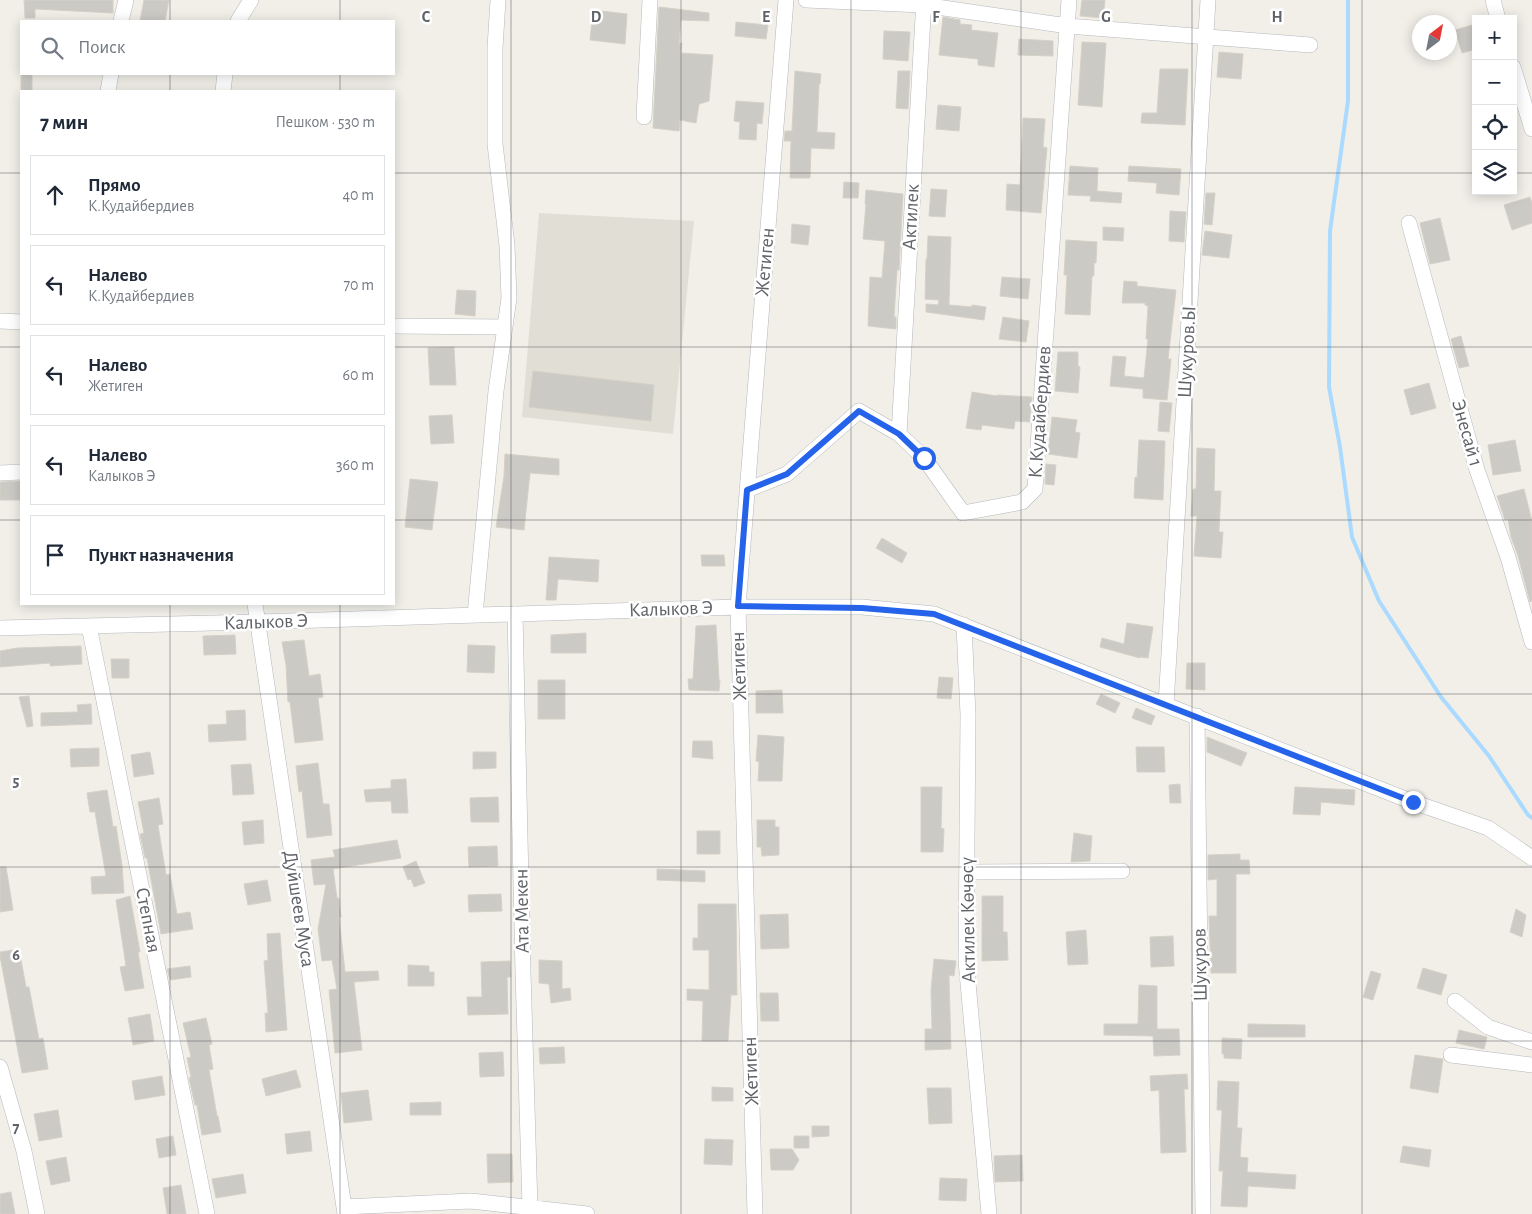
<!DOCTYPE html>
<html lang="ru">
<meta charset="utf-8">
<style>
:root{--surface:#fff;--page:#f6f6f7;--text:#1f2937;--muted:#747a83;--line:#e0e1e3}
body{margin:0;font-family:"Alegreya Sans",sans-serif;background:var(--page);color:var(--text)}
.controls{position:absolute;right:15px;top:15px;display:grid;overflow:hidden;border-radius:0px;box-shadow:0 2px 12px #0003}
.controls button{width:45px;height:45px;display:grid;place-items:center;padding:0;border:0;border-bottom:1px solid var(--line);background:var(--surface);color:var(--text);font:25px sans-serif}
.compass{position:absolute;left:1412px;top:15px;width:45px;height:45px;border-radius:50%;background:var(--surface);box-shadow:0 2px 12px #0003;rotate:32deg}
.stop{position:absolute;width:15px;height:15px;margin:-11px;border:4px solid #2563eb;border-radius:50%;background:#fff}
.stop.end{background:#2563eb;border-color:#fff;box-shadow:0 1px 5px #0008}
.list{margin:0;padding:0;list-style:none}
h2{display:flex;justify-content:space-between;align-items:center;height:65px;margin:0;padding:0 20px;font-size:21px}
h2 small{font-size:16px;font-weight:400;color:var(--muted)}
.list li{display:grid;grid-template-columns:32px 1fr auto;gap:15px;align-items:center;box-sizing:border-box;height:80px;margin:0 10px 10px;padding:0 10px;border:1px solid var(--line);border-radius:0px}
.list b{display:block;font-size:19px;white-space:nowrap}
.list p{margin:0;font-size:16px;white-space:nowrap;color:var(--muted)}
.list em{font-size:16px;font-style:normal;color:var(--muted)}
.icon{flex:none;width:28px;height:28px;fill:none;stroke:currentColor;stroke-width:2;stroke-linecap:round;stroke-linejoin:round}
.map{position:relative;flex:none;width:1532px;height:1214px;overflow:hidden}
.search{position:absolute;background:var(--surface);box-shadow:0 2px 12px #0003;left:20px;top:20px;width:375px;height:55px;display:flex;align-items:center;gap:12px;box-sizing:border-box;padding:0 18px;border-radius:0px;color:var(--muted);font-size:19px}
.panel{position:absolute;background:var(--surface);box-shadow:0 2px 12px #0003;left:20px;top:90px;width:375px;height:515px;border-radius:0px}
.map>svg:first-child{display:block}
</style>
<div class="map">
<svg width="1532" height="1214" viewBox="0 0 1532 1214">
<rect width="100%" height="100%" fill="#f1efe8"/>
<path fill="#e1ded6" d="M539,213L694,221L673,434L522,417Z"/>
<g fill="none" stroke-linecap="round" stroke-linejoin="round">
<path stroke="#aadaff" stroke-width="4" d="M1348,0V101L1330,231L1329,387L1340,447L1352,537L1379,601L1441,697L1489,756L1528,815L1532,818"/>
</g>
<path fill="#cccac5" stroke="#d6d1c6" d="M24,0H113V13L35,9V18H25Z
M144,0H169L165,21H140Z
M1082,0H1105L1103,18L1080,16Z
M659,7L709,13V21L681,20L679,43H682L681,53L713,55L709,101L699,104L696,123L680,120L679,131L653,128Z
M593,10L627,14L625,44L590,40Z
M943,17L960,20V24L972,25L971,30L998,33L994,67L978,65V59L939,55Z
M736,22L768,25L766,39L735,36Z
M1476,24V49L1462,53L1455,30Z
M884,31L910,32L908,61L883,59Z
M1019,39L1053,41V56L1018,55Z
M1082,42L1106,43L1102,107L1078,105Z
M1219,52L1243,54L1241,79L1217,77Z
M1160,69H1188L1185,125L1141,123L1142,113H1157Z
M795,71L821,74L820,84H819L817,132L835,133L834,149L811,148L810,178H790L791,141H784L785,131H792Z
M898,71H910L908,109L896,108Z
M21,74H32V91H21Z
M736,101L764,103L762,124L757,123L756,140L739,139L740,122L734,121Z
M938,105L961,107L959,131L936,129Z
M1023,118L1045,119L1043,147L1047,148L1041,213L1006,210L1007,184L1020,185Z
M1070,166L1098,168L1097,191L1122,193L1121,203L1090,201L1091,196L1068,195Z
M1129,166L1181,169L1179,195L1156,193L1157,183L1128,181Z
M844,182L859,183L858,198H843Z
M931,189L947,190L945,217L929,216Z
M866,190L903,194L899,270H897L894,317H896V329L868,326L870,277L882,278L885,241L863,239L866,204H865Z
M1206,193H1215L1212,225L1204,224Z
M1530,197L1532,203V223L1512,230L1504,205Z
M1170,211L1186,212L1184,242L1169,241Z
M1440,218L1450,260L1430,264L1420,223Z
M792,224L810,226L808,245L791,243Z
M1103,227L1124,228L1123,241L1103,240Z
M1205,231L1232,235L1229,258L1202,255Z
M928,236L951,237L949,305L972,307V305L986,307L984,320L926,312V304L938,305L939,300L925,299L926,259H927Z
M1066,240L1097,242L1096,263H1094V276H1092L1090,315L1065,314L1067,275H1064Z
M1002,277L1030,279L1028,299L1000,296Z
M1124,281L1137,282V286L1176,290L1168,359H1171L1167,400L1143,398V389L1110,386L1113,356L1126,357L1124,376L1144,378L1148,339H1146L1148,306L1145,305V303H1122Z
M457,290L476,291L475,316L455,314Z
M1003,317L1029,321L1026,342L999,339Z
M1461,336L1469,366L1459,368L1451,339Z
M454,347L456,385H430L428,348Z
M1058,352H1078V366L1080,367L1078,393L1055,391Z
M533,371L654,385L651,421L529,407Z
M1429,383L1436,408L1411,415L1404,390Z
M972,392L997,396V395L1032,397L1030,422L1015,421L1014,429L982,425L981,430L966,428Z
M1160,402L1172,403L1169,432L1158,431Z
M452,415L454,443L431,444L429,416Z
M1052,417L1077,420L1075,432L1080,433L1077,458L1048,454Z
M1139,440L1165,441L1163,500L1134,498L1135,477L1137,478Z
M1515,440L1521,471L1493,475L1488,445Z
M1197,448L1215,449L1214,491H1221L1219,532H1223L1221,558L1194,556L1197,516H1191L1193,489H1196Z
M505,454L559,459V475L530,473L524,530L496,527L504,476Z
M1046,464L1056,465L1054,485L1045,484Z
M410,479L438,482L432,530L405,527Z
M21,481V500H0V482Z
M1524,489L1532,521V601L1530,602L1518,556L1511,537L1508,519L1505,520L1497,496Z
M882,538L907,553L902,563L876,548Z
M701,555H724L725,566H702Z
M549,557L599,560L598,582L558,579L556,600H546Z
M1127,623L1153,627L1148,658L1140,657V658L1100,647L1102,638L1124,644Z
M716,625L719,680H720L719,691L689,690L688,679H693L696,626Z
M586,633V653H551V635Z
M235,635L236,654L204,655L203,636Z
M304,640L309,676L320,674L323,697L318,698L323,740L295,743L290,702H288L286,665L282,642Z
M468,645L495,646L494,673L467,672Z
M81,646L82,664L50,666V663L0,667V651L17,648Z
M111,659H129V678H112Z
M1187,663H1205V690L1186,689Z
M939,677L953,678L951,699L937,698Z
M538,680H565V719H538Z
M782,690L783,713H756V691Z
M1101,694L1120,703L1115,713L1096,704Z
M29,696L33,726L27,727L19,697Z
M91,704L92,724L41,726V713L78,712L77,705Z
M1136,708L1155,716L1151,725L1132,718Z
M245,710L246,740L209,742L208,725L227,724L226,711Z
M758,735L784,737L782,781H758L759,762L756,761Z
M1207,737L1247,753L1241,766L1207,752Z
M693,741H712L713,759L692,757Z
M1136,747H1164L1165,772H1137Z
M99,748V766L71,767L70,749Z
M150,752L154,774L134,777L131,755Z
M473,752H496V768L473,769Z
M318,763L323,804H329L332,835L307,838L302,791L299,792L296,766Z
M251,764L254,794L233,795L231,765Z
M406,779L408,813H392L391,801L366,802L364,790L391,788V780Z
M1180,784L1181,803H1170L1169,785Z
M921,787H942L941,828L944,829L943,852H921Z
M1295,787L1355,790L1354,805L1321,802L1320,815L1293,814Z
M107,790L113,827L116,826L122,865L124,893L92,894L91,877L106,876L95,812H90L87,793Z
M498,797L499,822H471L470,798Z
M159,798L163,824L158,825L166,875L170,874L177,914L190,912L193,929L161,934L147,858H145L140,834L144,833L138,802Z
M263,820L264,843L244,845L242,822Z
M757,820H775V827H779V855L762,856L761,847H757Z
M697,831H720V854H697Z
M1074,833L1092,836L1090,861L1071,862Z
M397,840L401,858L333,869L337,898H339L341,917H339L345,972L378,971L379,980L354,982L362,1050L335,1053L329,990L337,989L332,960L322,961L318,929L326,884L314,885L311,860L335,857L333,850Z
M497,846L498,866L469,867L468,847Z
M1240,854V860H1249L1250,874H1236V973H1211L1209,916H1217V879L1208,880V855Z
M416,861L425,883L414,887L411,879L408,880L403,867Z
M0,867H6L13,910L0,912Z
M657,869L705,871V882L657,880Z
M267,880L271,901L248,905L244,884Z
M501,894L502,911L469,912L468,895Z
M130,896L140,952H138L144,988L125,991L120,967L126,966L116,900Z
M982,896H1003V932H1007L1008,960L982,961Z
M698,904H736L737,995H731L728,1041H702L703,1001L687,1000V989L709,990V950H693V938H698Z
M1516,909L1526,915L1522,937L1510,932Z
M788,914L789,948L761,949L760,915Z
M1086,930L1088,964L1068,965L1066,932Z
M280,933L287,1030L266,1032L265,1013H268L264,961L268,960L267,934Z
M1173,936L1174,966L1151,967L1150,937Z
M19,949L26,987H29L39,1039L43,1038L48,1069L22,1073L0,956V952Z
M934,959L956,961L954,976L949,975L951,1049L925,1050V1029H932L931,990Z
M539,960L562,961V989L570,988L571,1000L551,1003L549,984L539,983Z
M510,961L511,977H507L508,1014L468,1015L467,997H482L481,962Z
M408,965L429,966V972H434V986H408Z
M190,966L191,977L170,980L167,969Z
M1423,968L1447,975L1441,995L1417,988Z
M1371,971L1381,974L1373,1000L1363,997Z
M1139,985L1157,986V1029H1179L1180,1055L1154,1056L1153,1036L1104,1035V1024H1138Z
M760,993H778L779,1021H761Z
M150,1014L154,1041L133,1045L128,1018Z
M206,1018L212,1044L209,1045L213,1069L209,1070L217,1116H218L221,1132L202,1135L197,1105H195L189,1078L191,1077L187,1058L191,1057L183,1023Z
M1248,1024L1305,1025V1037H1248Z
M1459,1030L1487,1037L1484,1049L1456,1043Z
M1222,1038L1242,1039L1241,1059L1224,1058V1054H1222Z
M564,1047L565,1063L540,1064L539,1048Z
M503,1052L504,1076L480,1077L479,1053Z
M1415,1055L1443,1059L1438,1093L1410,1088Z
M296,1070L301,1087L266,1096L262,1079Z
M1187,1074L1188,1089H1184L1186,1152L1161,1153L1159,1090L1151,1091L1150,1076Z
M162,1076L165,1095L135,1100L132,1081Z
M1218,1081L1239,1082L1237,1128H1242L1240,1157L1248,1158L1247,1172L1296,1175L1295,1189L1248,1186L1247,1207L1221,1206L1223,1171H1219L1222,1110H1217Z
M712,1087L733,1088V1101H712Z
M927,1088H951L952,1123L929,1124Z
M368,1090L372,1120L344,1123L341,1093Z
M441,1102V1115H410V1103Z
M58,1110L62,1137L39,1141L34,1114Z
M812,1126H829V1136L812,1137Z
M310,1131L312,1151L287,1154L285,1134Z
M173,1136L176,1155L159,1158L156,1139Z
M794,1136H809V1148H794Z
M705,1139L733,1140L732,1165L704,1164Z
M1403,1146L1431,1150L1429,1167L1400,1162Z
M770,1149H792L799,1160L793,1170H771Z
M487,1154H512L513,1182L488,1183Z
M1022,1155L1023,1181L995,1182L994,1156Z
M66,1157L70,1181L51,1185L46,1161Z
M243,1174L246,1193L216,1198L212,1179Z
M940,1178L967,1179L966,1201L939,1200Z
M181,1185L186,1214H167L163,1188Z
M11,1192L15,1214H0V1194Z"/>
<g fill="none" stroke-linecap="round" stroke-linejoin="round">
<defs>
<path id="street" d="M806,0L923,5L1068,26L1310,45
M1493,0L1498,19
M121,21L126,0
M238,21L251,0
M1513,67L1532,129
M108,91L111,74
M223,91L225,74
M644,117L650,0
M1409,223L1477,470L1508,557L1532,642
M0,321L21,322
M394,326L505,327
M899,434L924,0
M0,473L21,472
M747,490L787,474L859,411L899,434L924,458L963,513L1022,502L1035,489L1069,0
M255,604L345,1214
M515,614L523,972L530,1207
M475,615L496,391L509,298L507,245L495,144V48L498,0
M964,625L968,715L966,961L989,1214
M89,626L207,1214
M0,628L257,622L738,607H862L934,614L1413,802L1488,828L1532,858
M1166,704L1208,0
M1197,716L1203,1214
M967,872L1122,871
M1455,1001L1488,1027L1532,1042
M1451,1055L1532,1065
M0,1067L24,1151L37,1214
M344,1207L471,1201L587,1214
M755,1214L738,607L786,0"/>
</defs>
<use href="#street" stroke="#b5b8bc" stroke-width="16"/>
<use href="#street" stroke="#fff" stroke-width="15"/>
</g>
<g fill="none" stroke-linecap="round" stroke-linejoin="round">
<path stroke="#2563eb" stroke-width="6" d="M924,458L899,434L859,411L787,474L747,490L738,606L862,608L934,614L1413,802"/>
</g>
<path fill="none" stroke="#5f6368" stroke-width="1" stroke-opacity="0.55" d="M170,0V21M340,0V21M511,0V1214M681,0V1214M851,0V1214M1021,0V1214M1192,0V1214M1362,0V1214M170,74V91M340,74V91M0,173H21M394,173H1476M1513,173H1532M0,347H21M394,347H1532M0,520H21M394,520H1532M170,604V1214M340,604V1214M0,694H1532M0,867H1532M0,1041H1532"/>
<g text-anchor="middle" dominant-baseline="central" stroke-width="5" stroke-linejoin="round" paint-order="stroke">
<g font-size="20" fill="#5f6368" stroke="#fff">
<text transform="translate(911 217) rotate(-87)">Актилек</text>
<text transform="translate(765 262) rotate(-85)">Жетиген</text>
<text transform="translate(1187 352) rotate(-87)">Шукуров.Ы</text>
<text transform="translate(1040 412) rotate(-86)">К.Кудайбердиев</text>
<text transform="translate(1467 433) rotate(74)">Энесай 1</text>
<text transform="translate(671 609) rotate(-2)">Калыков Э</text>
<text transform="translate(266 622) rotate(-2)">Калыков Э</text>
<text transform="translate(739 666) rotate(-92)">Жетиген</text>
<text transform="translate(299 909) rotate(81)">Дуйшеев Муса</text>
<text transform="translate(522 911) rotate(-91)">Ата Мекен</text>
<text transform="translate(148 920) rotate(79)">Степная</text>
<text transform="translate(968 920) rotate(-91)">Актилек Көчөсү</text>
<text transform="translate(1200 965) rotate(-91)">Шукуров</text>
<text transform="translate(751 1071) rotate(-92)">Жетиген</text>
</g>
</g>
<g font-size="16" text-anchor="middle" font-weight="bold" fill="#5f6368" stroke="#fff" stroke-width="5" stroke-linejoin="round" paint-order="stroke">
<text x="426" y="22">C</text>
<text x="596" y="22">D</text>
<text x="766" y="22">E</text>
<text x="936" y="22">F</text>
<text x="1106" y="22">G</text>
<text x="1277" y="22">H</text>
<text x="16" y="786">5</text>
<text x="16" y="960">6</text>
<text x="16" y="1133">7</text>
</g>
</svg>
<div class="controls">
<button>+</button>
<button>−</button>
<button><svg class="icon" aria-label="locate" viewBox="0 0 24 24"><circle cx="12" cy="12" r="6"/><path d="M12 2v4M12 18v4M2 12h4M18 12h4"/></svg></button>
<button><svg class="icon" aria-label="layers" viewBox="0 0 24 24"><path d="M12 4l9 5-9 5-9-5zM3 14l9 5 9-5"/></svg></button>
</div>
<svg class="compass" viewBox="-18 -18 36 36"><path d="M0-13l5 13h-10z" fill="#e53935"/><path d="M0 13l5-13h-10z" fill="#747a83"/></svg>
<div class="stop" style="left:924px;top:458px"></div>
<div class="stop end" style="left:1413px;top:802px"></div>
<div class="search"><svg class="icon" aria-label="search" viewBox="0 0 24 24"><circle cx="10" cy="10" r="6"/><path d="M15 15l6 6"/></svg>Поиск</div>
<section class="panel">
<h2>7 мин<small>Пешком · 530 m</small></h2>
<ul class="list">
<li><svg class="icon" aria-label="ahead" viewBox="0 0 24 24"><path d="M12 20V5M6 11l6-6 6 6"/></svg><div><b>Прямо</b><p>К.Кудайбердиев</p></div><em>40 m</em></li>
<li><svg class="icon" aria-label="left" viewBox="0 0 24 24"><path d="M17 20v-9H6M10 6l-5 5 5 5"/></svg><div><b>Налево</b><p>К.Кудайбердиев</p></div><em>70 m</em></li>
<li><svg class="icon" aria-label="left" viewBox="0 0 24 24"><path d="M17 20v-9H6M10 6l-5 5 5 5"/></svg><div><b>Налево</b><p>Жетиген</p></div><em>60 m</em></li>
<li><svg class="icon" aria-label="left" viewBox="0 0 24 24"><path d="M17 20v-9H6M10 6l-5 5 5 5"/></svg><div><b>Налево</b><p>Калыков Э</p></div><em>360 m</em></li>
<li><svg class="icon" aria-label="arrive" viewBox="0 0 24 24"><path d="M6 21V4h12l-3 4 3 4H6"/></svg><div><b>Пункт назначения</b></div></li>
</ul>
</section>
</div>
